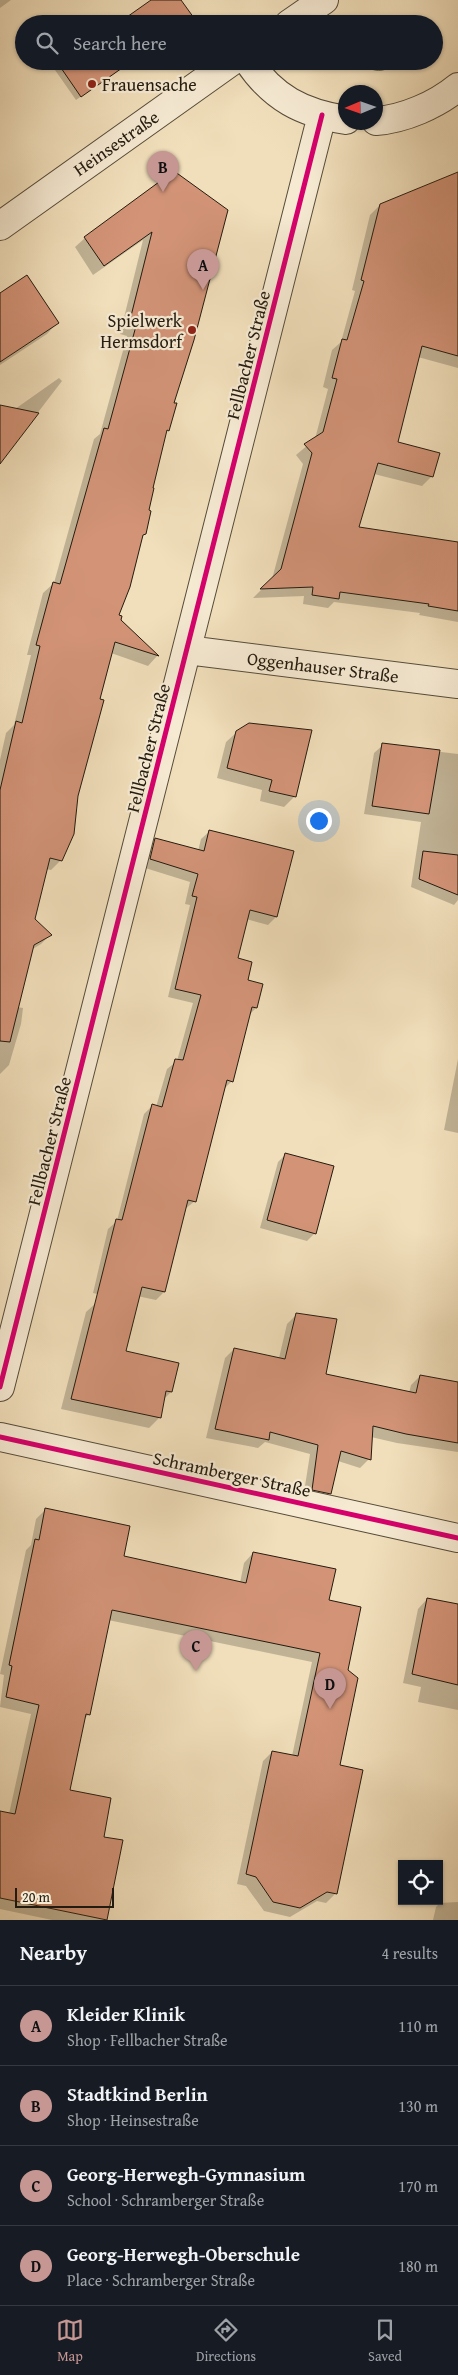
<!DOCTYPE html>
<meta charset="utf-8">
<style>
:root{--surface:#171b24;--page:#20242c;--text:#f1f3f6;--muted:#9ea1a6;--line:#363941;--accent:#c59692}
body{margin:0;font-family:"Gentium Book Plus",serif;background:var(--page);color:var(--text)}
.controls{position:absolute;right:15px;bottom:15px;display:grid;overflow:hidden;border-radius:0px;box-shadow:0 1px 4px #0004}
.controls button{width:45px;height:45px;display:grid;place-items:center;padding:0;border:0;border-bottom:1px solid var(--line);background:var(--surface);color:var(--text);font:25px sans-serif}
.compass{position:absolute;left:338px;top:85px;width:45px;height:45px;border-radius:50%;background:var(--surface);box-shadow:0 1px 4px #0004;rotate:268deg}
.scale{position:absolute;left:15px;bottom:12px;width:99px;box-sizing:border-box;padding-left:5px;border:2px solid #231b0f;border-top:0;font-size:14px;line-height:18px;white-space:nowrap;color:#231b0f;-webkit-text-stroke:4px #f6ead3;paint-order:stroke}
.you{position:absolute;left:318px;top:820px;width:18px;height:18px;margin:-12px;border:4px solid #fff;border-radius:50%;background:#1a73e8;box-shadow:0 0 0 8px #1a73e833}
.badge{display:grid;place-items:center;width:32px;height:32px;border-radius:50%;background:var(--accent);color:#111;font-size:16px;font-weight:700}
.pin{position:absolute;translate:-50% -41px;filter:drop-shadow(0 1px 2px #0008)}
.pin::after{content:'';position:absolute;top:26px;width:18px;height:15px;background:inherit;clip-path:polygon(0 0,100% 0,50% 100%)}
.list{margin:0;padding:0;list-style:none}
h2{display:flex;justify-content:space-between;align-items:center;height:65px;margin:0;padding:0 20px;font-size:21px}
h2 small{font-size:16px;font-weight:400;color:var(--muted)}
.list li{display:grid;grid-template-columns:32px 1fr auto;gap:15px;align-items:center;box-sizing:border-box;height:80px;padding:0 20px;border-top:1px solid var(--line)}
.list b{display:block;font-size:19px;white-space:nowrap}
.list p{margin:0;font-size:16px;white-space:nowrap;color:var(--muted)}
.list em{font-size:16px;font-style:normal;color:var(--muted)}
.icon{flex:none;width:28px;height:28px;fill:none;stroke:currentColor;stroke-width:2;stroke-linecap:round;stroke-linejoin:round}
.map{position:relative;flex:none;width:458px;height:1920px;overflow:hidden}
.search{position:absolute;background:var(--surface);box-shadow:0 1px 4px #0004;left:15px;right:15px;top:15px;height:55px;display:flex;align-items:center;gap:12px;box-sizing:border-box;padding:0 18px;border-radius:28px;color:var(--muted);font-size:19px}
.sheet{height:385px;background:var(--surface)}
nav{display:flex;justify-content:space-around;align-items:center;box-sizing:border-box;height:70px;border-top:1px solid var(--line);background:var(--surface);font-size:14px;color:var(--muted)}
nav a{display:grid;justify-items:center;gap:2px}
nav .on{color:var(--accent)}
.map>svg:first-child{display:block}
</style>
<div class="map">
<svg width="458" height="1920" viewBox="0 0 458 1920">
<rect width="100%" height="100%" fill="#f1dfbb"/>
<filter id="stains"><feTurbulence type="fractalNoise" baseFrequency=".004" numOctaves="4"/><feColorMatrix values="0 0 0 0 .2 0 0 0 0 .09 0 0 0 0 .02 0 0 0 .5 -.17"/></filter>
<radialGradient id="worn" r=".72"><stop offset=".6" stop-color="#630" stop-opacity="0"/><stop offset="1" stop-color="#630" stop-opacity=".3"/></radialGradient>
<path fill="#b6c293" stroke="#6c6e51" d="M360,61H397C386,74 371,73 360,61Z"/>
<path fill="#0003" d="M0,0H11L0,8Z
M66,61H132L76,100L55,70Z
M174,172L172,404L168,430L164,434L147,511L145,533L141,537L118,617L157,656L148,666L111,653L61,860L51,870L46,869L33,920L50,935L41,944L31,950L17,1007L23,1008L21,1024L9,1065L0,1074V760L6,733L14,725L31,655H27L43,593L54,583L94,439L100,434L127,336L120,334L143,240L93,275L75,247L85,238Z
M458,173V368L418,357L397,443L432,476L422,486L374,474L358,528L458,543V622L419,615L420,613L334,602L328,608L303,604L304,596L253,598L272,579L303,464L296,455L315,439L328,389L323,387L332,350L341,342L355,291L352,290L370,215L380,205Z
M0,294L57,323L47,334L0,365Z
M59,378L62,381L0,462V406L15,409Z
M237,732L295,796L284,807L260,801L262,790L217,778L226,742Z
M383,745L458,754V900L454,905L411,887L421,822L364,814L374,753Z
M210,831L276,917L268,925L246,919L236,959L246,981L261,984L256,1008L249,1015L232,1081L223,1090L195,1201L185,1209L164,1292L156,1300L137,1296L124,1352L171,1392L163,1400L159,1418L149,1428L61,1409L86,1312L97,1302L127,1301L93,1293L108,1229L117,1221L144,1114L152,1106L156,1107L167,1069L177,1061L193,1003L168,997L190,905L185,904L190,882L142,867L147,848L155,839L198,851L201,839Z
M458,1059V1133L444,1130Z
M286,1154L315,1233L307,1241L260,1228L278,1162Z
M296,1315L324,1374L409,1393L411,1385L420,1376L458,1383V1452L397,1443L371,1437L369,1459L360,1468L338,1461L329,1493L320,1502L303,1499L310,1454L265,1442L258,1448L206,1438L225,1358L234,1349L279,1358L287,1324Z
M46,1509L122,1557L240,1583L244,1563L253,1553L327,1601L346,1671L338,1766L336,1893L326,1903L317,1901L290,1917L264,1911L246,1886L237,1884L263,1761L272,1752L292,1756L312,1662L108,1620L89,1714L84,1719L68,1791L103,1838L121,1841L106,1920H52L0,1909V1812L9,1814L31,1714L0,1707L4,1675L0,1674L26,1550L31,1545L36,1519Z
M427,1599L458,1604V1710L418,1702L421,1687L403,1683L418,1609Z
M458,1902V1920H433L436,1907L440,1903Z"/>
<path fill="#d29377" stroke="#231b0f" d="M151,0H181L194,18L185,24H117Z
M64,61H132L81,97L59,65Z
M174,171L228,210L194,340L174,403H177L169,431L167,430L153,488H154L149,510L151,511L146,534L143,535L130,587L119,615L122,616L121,620L159,656L115,642L100,699L104,700L78,796L74,834L62,861L50,858L35,919L52,935L34,945L10,1042L0,1041V790L16,721L22,723L40,646L36,645L53,582L60,584L104,428L108,429L136,326L129,324L152,232L104,266L84,237Z
M458,172V356L422,346L398,442L440,453L433,477L378,463L359,527L458,542V611L428,606L429,604L340,592L339,599L312,595L313,587L260,589L281,569L312,453L304,444L323,432L337,379L332,378L342,339L347,340L364,281L361,280L380,204Z
M27,275L59,323L0,362V293Z
M0,405L39,413L0,464Z
M249,723L312,730L296,797L269,791L272,780L227,768L236,731Z
M382,743L440,750L429,814L372,806Z
M209,830L294,851L277,917L250,910L238,958L252,962L248,980L263,984L257,1008L252,1007L233,1082L227,1080L196,1202L188,1200L165,1292L142,1287L126,1351L179,1363L172,1392L166,1391L161,1418L71,1399L116,1219L122,1220L152,1104L162,1107L175,1059L183,1060L201,995L175,989L197,897L192,896L198,874L150,859L155,838L204,851Z
M423,851L458,855V895L419,879Z
M285,1153L334,1166L316,1234L267,1220Z
M296,1313L337,1319L326,1374L416,1393L420,1375L458,1382V1443L406,1434L373,1426L371,1460L341,1451L331,1494L312,1490L318,1445L270,1432L269,1440L215,1429L234,1348L285,1359Z
M45,1508L130,1526L124,1556L246,1583L253,1552L336,1569L329,1600L361,1607L348,1670L358,1678L340,1765L363,1770L337,1894L327,1892L300,1908L273,1902L256,1877L246,1874L272,1751L298,1756L320,1653L112,1610L90,1715L86,1714L70,1790L111,1798L104,1837L123,1840L107,1920L0,1898V1811L15,1814L39,1705L6,1697L12,1666L9,1665L35,1539L39,1540Z
M427,1598L458,1604V1685L412,1674Z"/>
<g fill="none" stroke-linecap="round" stroke-linejoin="round">
<defs>
<path id="minor" d="M289,24L324,0
M248,61C273,98 302,113 346,120
M376,121C404,119 436,105 458,87
M0,226L232,61
M187,650L458,684
M0,1387L322,115
M0,1437L458,1538"/>
</defs>
<use href="#minor" stroke="#564c3a" stroke-width="30"/>
<use href="#minor" stroke="#f6ead3" stroke-width="28"/>
<defs>
<path id="cycleway" d="M0,1387L322,115
M0,1437L458,1538"/>
</defs>
<use href="#cycleway" stroke="#f6ead3" stroke-width="8"/>
<use href="#cycleway" stroke="#d6006c" stroke-width="5"/>
</g>
<g fill="#8f2418" stroke="#f6ead3" stroke-width="2">
<circle cx="92" cy="84" r="5"/>
<circle cx="192" cy="330" r="5"/>
</g>
<g text-anchor="middle" dominant-baseline="central" stroke-width="4.5" stroke-linejoin="round" paint-order="stroke">
<g font-size="18" fill="#231b0f" stroke="#f6ead3" text-anchor="start">
<text x="102" y="84">Frauensache</text>
<text x="182" y="320" text-anchor="end">Spielwerk<tspan x="182" dy="21">Hermsdorf</tspan></text>
</g>
<g font-size="18" fill="#231b0f" stroke="#f6ead3">
<text transform="translate(116 143) rotate(-35)">Heinsestraße</text>
<text transform="translate(248 355) rotate(-76)">Fellbacher Straße</text>
<text transform="translate(323 667) rotate(7)">Oggenhauser Straße</text>
<text transform="translate(148 748) rotate(-76)">Fellbacher Straße</text>
<text transform="translate(49 1141) rotate(-76)">Fellbacher Straße</text>
<text transform="translate(232 1474) rotate(12)">Schramberger Straße</text>
</g>
</g>
<rect width="100%" height="100%" filter="url(#stains)"/>
<rect width="100%" height="100%" fill="url(#worn)"/>
</svg>
<div class="controls">
<button><svg class="icon" aria-label="locate" viewBox="0 0 24 24"><circle cx="12" cy="12" r="6"/><path d="M12 2v4M12 18v4M2 12h4M18 12h4"/></svg></button>
</div>
<svg class="compass" viewBox="-18 -18 36 36"><path d="M0-13l5 13h-10z" fill="#e53935"/><path d="M0 13l5-13h-10z" fill="#9ea1a6"/></svg>
<div class="scale">20 m</div>
<div class="you"></div>
<div class="pin badge" style="left:203px;top:290px">A</div>
<div class="pin badge" style="left:163px;top:192px">B</div>
<div class="pin badge" style="left:196px;top:1671px">C</div>
<div class="pin badge" style="left:330px;top:1709px">D</div>
<div class="search"><svg class="icon" aria-label="search" viewBox="0 0 24 24"><circle cx="10" cy="10" r="6"/><path d="M15 15l6 6"/></svg>Search here</div>
</div>
<section class="sheet">
<h2>Nearby<small>4 results</small></h2>
<ul class="list">
<li><span class="badge">A</span><div><b>Kleider Klinik</b><p>Shop · Fellbacher Straße</p></div><em>110 m</em></li>
<li><span class="badge">B</span><div><b>Stadtkind Berlin</b><p>Shop · Heinsestraße</p></div><em>130 m</em></li>
<li><span class="badge">C</span><div><b>Georg-Herwegh-Gymnasium</b><p>School · Schramberger Straße</p></div><em>170 m</em></li>
<li><span class="badge">D</span><div><b>Georg-Herwegh-Oberschule</b><p>Place · Schramberger Straße</p></div><em>180 m</em></li>
</ul>
</section>
<nav>
<a class="on"><svg class="icon" aria-label="map" viewBox="0 0 24 24"><path d="M3 6l6-2 6 2 6-2v14l-6 2-6-2-6 2zM9 4v14M15 6v14"/></svg>Map</a>
<a><svg class="icon" aria-label="directions" viewBox="0 0 24 24"><path d="M12 3l9 9-9 9-9-9zM9 14v-3h6M13 9l2 2-2 2"/></svg>Directions</a>
<a><svg class="icon" aria-label="saved" viewBox="0 0 24 24"><path d="M7 4h10v16l-5-4-5 4z"/></svg>Saved</a>
</nav>
